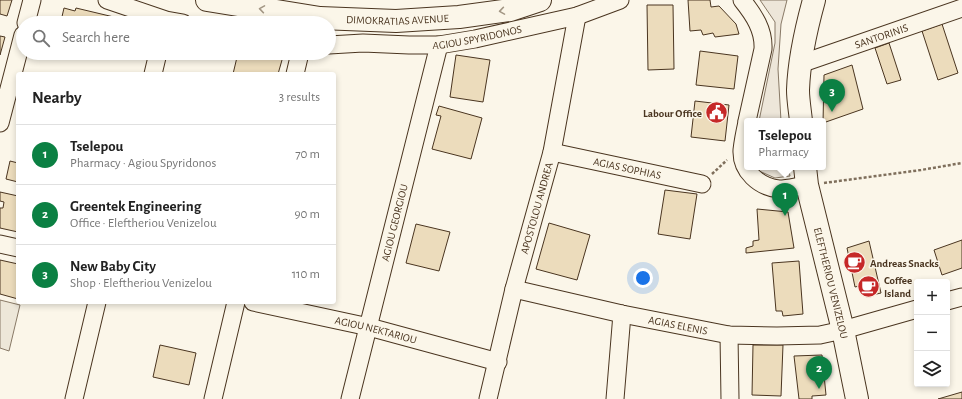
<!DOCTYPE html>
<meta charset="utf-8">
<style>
:root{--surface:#fff;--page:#f6f6f6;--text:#222;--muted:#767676;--line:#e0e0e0;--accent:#0b8043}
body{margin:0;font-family:"Alegreya Sans",sans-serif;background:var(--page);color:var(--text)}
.controls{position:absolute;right:12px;bottom:12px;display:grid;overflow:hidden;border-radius:4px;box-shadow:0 2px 6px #0003}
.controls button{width:36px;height:36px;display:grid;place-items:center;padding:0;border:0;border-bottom:1px solid var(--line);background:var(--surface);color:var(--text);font:20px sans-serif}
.you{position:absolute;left:643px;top:278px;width:14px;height:14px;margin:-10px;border:3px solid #fff;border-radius:50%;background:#1a73e8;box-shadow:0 0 0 6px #1a73e833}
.badge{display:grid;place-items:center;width:26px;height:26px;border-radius:50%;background:var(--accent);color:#fff;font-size:13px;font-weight:700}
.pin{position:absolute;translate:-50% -33px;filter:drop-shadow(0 1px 2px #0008)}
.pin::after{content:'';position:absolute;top:21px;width:14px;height:12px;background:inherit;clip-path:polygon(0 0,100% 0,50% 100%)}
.popup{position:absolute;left:744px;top:118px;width:82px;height:52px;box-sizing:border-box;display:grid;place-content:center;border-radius:4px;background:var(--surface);filter:drop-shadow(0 1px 3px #0005);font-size:13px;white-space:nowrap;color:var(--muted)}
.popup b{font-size:15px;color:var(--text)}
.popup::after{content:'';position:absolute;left:50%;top:100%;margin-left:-8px;border:8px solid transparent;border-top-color:var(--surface)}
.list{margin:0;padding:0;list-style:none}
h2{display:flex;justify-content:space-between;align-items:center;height:52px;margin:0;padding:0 16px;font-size:17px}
h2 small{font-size:13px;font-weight:400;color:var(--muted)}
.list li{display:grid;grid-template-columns:26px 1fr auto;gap:12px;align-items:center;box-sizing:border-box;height:60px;padding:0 16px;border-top:1px solid var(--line)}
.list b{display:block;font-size:15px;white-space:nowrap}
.list p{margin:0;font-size:13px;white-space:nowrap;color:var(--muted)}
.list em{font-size:13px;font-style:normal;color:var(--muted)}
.icon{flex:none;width:22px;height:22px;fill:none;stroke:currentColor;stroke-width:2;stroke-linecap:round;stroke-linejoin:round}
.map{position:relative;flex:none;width:962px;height:399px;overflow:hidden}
.search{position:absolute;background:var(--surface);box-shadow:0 2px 6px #0003;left:16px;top:16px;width:320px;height:44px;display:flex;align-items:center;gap:10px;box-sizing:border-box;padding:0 14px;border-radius:22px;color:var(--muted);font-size:15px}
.panel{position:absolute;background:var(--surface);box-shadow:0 2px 6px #0003;left:16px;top:72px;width:320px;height:232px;border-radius:4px}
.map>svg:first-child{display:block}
</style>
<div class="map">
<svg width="962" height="399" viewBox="0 0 962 399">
<rect width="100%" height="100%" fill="#fbf6e9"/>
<path fill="#ede6d9" stroke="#887966" d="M760,0H787L781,24L778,69L781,121H759L775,43V22Z
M756,167H788L790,176L775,178L757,170Z"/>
<path fill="#ede7d9" stroke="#887966" d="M0,300L20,305L9,351L0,348Z"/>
<path fill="#ecdcbc" stroke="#4a3520" d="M0,0H12L7,16L0,14Z
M688,0H710L711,7L719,6L736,24L739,34L715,37L713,33L703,35L701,30L690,31Z
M647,5H673L674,69L648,70Z
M64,8L75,11L76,8L118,18L117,21L125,23H55L56,20L61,21Z
M942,24L958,73L938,80L922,31Z
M0,36L5,37L0,55Z
M889,43L901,80L887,84L875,48Z
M700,51L738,56L734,89L696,85Z
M238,53H276L282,60L278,74H233Z
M456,55L490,60L483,102L450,97Z
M852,65L863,109L823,123L824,75Z
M695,101L729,105L725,141L691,137Z
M439,106L482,118L471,159L432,149L441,116L436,115Z
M10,161L18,163V182L6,179Z
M665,190L697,194L690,239L658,234Z
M0,192L18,196V232L0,228V208H3L4,202L0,201Z
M757,209L788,212L794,248L746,253V248L753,246V241L759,240Z
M549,223L590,235L577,280L536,269Z
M416,224L450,232L439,271L406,263Z
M962,240V268L942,275L934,250Z
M869,241L881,293L868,296L866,291L859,286L855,287L847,248Z
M0,260L18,264V299L0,294Z
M799,261L803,314L783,316L782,311H776L772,263Z
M160,345L196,353L189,385L153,377Z
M753,345H783L781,396L752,395Z
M822,355L826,395L812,396V399H799L794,356Z
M962,392V399H938Z"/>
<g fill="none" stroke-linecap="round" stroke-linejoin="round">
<defs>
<g id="minor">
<path d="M107,0L166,20L183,23"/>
<path d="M742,0C754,15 764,30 763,49L747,121"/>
<path d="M26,23L32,0"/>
<path id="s1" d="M329,45L363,43L409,45H439L475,39L577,16L620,0"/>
<path id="s2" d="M800,64L962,8"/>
<path d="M153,74L158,53"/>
<path d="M295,74L300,53"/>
<path d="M747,122C745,131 743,141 742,150C741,171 759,187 779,189C788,189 798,186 807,185"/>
<path d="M0,123L23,35"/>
<path id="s3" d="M552,152L702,184"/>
<path d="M0,244L18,248"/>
<path id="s4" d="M514,289L622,314L729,335L777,336L820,335L843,330L917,309"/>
<path d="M947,301L962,297"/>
<path id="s5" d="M253,302L369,327L498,362"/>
<path d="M729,335L730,399"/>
<path d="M74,399L97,302"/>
<path d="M213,399L236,302"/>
<path id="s6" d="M350,399L439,45"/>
<path id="s7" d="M488,399L514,289L552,152L577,16"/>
<path d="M615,399L622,314"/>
</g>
<g id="major">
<path d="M801,121C800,111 798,100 798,90C799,59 806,29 814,0"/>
<path id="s8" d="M805,167L807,185L843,330L857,399"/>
</g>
<g id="highway">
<path id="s9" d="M207,0L320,18L396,21L459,17L510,10L540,0"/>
</g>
</defs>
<use href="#minor" stroke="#4a3520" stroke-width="19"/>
<use href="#major" stroke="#4a3520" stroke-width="24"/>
<use href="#highway" stroke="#4a3520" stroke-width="24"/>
<path stroke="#7f6f5c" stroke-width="2.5" stroke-dasharray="3 2" stroke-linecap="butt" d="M712,174L727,160
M824,183L921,170L962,163"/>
<use href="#minor" stroke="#fbf6e9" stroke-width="17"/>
<use href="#major" stroke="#fbf6e9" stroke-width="22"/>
<use href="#highway" stroke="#fbf6e9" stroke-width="22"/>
</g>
<defs><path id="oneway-chevron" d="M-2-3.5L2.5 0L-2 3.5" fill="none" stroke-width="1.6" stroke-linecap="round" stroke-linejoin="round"/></defs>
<g stroke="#a29684">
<use href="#oneway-chevron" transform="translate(262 9) rotate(-171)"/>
<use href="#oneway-chevron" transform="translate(502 11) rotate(171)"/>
</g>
<defs>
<symbol id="civic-disc" viewBox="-11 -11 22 22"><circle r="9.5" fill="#c62828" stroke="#fbf6e9"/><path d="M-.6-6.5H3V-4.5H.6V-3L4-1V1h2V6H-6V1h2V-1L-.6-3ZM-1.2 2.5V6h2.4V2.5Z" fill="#fff"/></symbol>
<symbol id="cafe-disc" viewBox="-11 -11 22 22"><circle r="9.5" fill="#c62828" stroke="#fbf6e9"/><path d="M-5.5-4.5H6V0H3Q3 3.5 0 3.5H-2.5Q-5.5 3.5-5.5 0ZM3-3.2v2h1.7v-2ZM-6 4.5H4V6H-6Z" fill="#fff"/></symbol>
</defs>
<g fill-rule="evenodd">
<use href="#civic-disc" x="704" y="100" width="25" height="25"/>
<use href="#cafe-disc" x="842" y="250" width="25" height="25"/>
<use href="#cafe-disc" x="856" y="274" width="25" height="25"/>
</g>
<g text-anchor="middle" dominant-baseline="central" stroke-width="3" stroke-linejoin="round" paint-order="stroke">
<g font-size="11" fill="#4a3520" stroke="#fbf6e9">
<text stroke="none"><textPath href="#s9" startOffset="192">DIMOKRATIAS AVENUE</textPath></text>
<text stroke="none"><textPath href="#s1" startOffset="149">AGIOU SPYRIDONOS</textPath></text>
<text stroke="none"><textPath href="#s2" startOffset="86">SANTORINIS</textPath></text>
<text stroke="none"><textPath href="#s3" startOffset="77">AGIAS SOPHIAS</textPath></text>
<text stroke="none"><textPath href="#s7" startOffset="197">APOSTOLOU ANDREA</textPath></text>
<text stroke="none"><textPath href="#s6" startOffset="182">AGIOU GEORGIOU</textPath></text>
<text stroke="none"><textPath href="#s8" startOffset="119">ELEFTHERIOU VENIZELOU</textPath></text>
<text stroke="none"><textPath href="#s4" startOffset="168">AGIAS ELENIS</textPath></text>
<text stroke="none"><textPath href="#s5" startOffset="126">AGIOU NEKTARIOU</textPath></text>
</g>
<g font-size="11" font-weight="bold" fill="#4a3520" stroke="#fbf6e9" text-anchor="start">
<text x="702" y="113" text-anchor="end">Labour Office</text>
<text x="870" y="263">Andreas Snacks</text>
<text x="884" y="280">Coffee<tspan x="884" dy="13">Island</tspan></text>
</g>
</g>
</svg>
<div class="controls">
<button>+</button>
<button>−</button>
<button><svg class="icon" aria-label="layers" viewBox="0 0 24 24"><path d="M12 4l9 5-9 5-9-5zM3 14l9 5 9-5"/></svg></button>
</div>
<div class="you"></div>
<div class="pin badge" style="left:785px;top:216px">1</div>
<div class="popup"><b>Tselepou</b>Pharmacy</div>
<div class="pin badge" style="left:819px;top:389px">2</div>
<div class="pin badge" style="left:832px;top:112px">3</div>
<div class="search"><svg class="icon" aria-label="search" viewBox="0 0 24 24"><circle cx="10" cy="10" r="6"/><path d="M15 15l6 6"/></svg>Search here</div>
<section class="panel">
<h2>Nearby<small>3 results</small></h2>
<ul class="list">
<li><span class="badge">1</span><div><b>Tselepou</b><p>Pharmacy · Agiou Spyridonos</p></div><em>70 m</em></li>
<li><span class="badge">2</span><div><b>Greentek Engineering</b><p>Office · Eleftheriou Venizelou</p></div><em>90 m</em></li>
<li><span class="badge">3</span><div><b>New Baby City</b><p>Shop · Eleftheriou Venizelou</p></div><em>110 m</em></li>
</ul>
</section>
</div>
